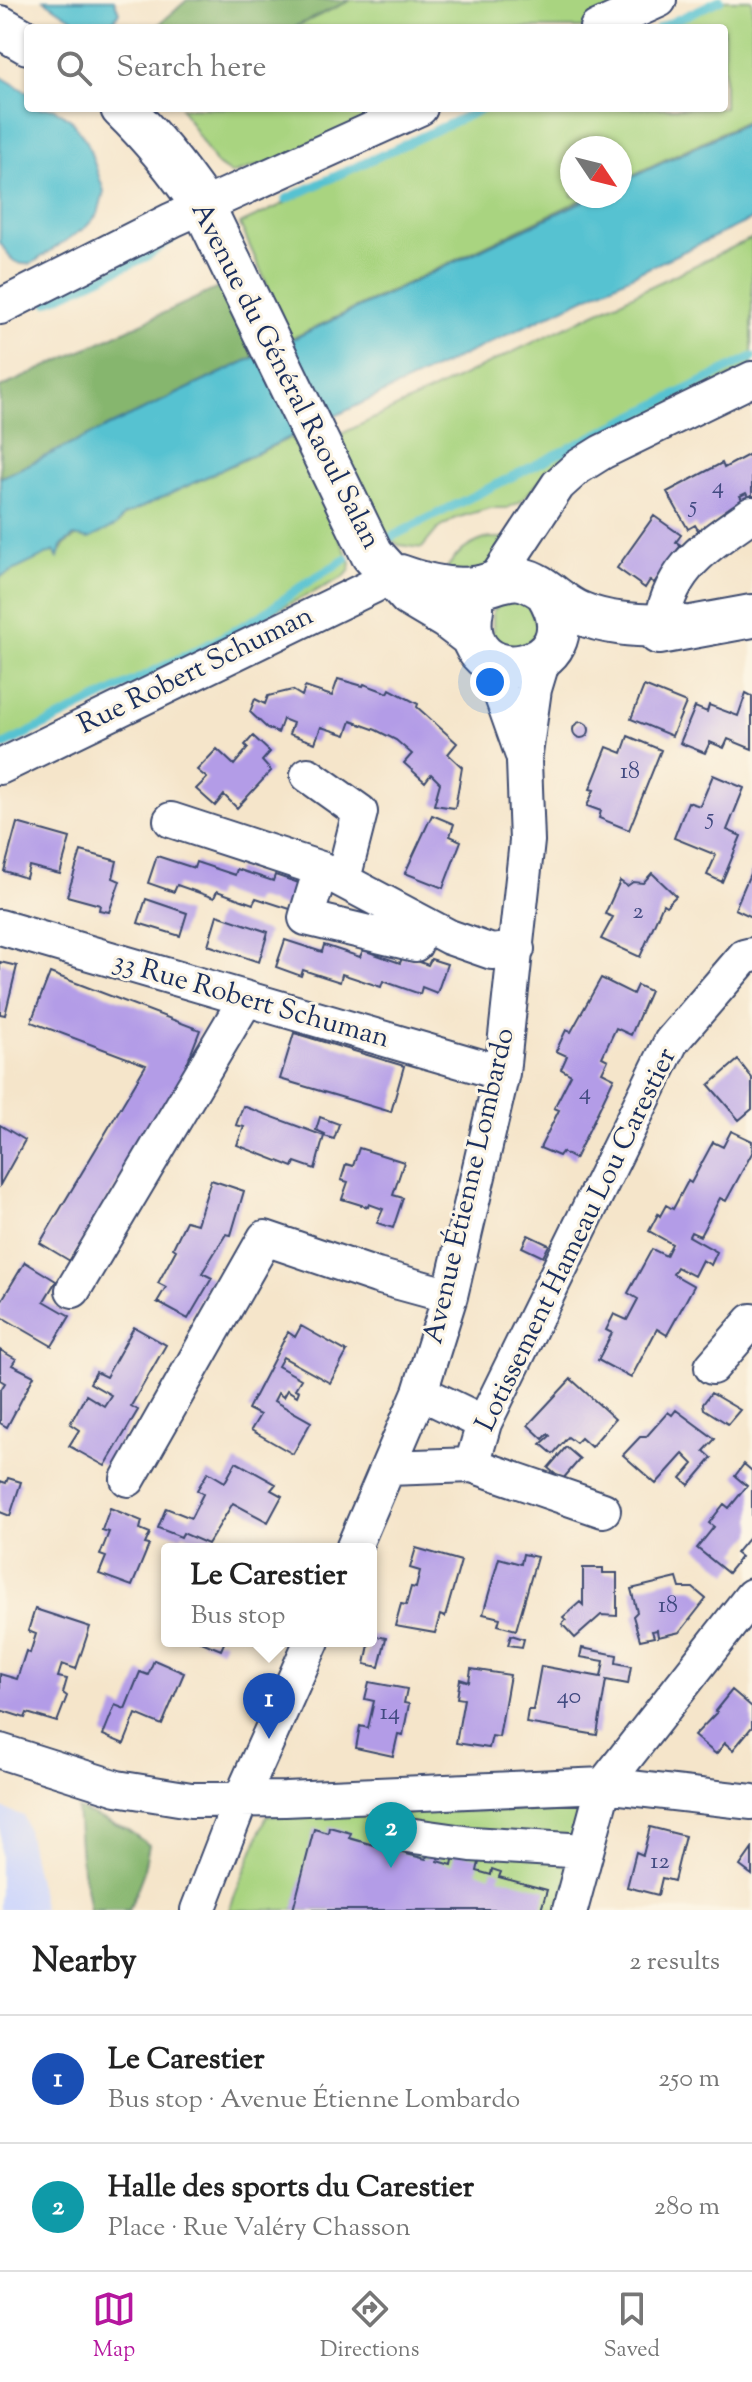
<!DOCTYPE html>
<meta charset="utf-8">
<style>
:root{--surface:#fff;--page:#f2f2f2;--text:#222;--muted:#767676;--line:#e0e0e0;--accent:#b5179e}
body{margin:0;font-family:"Sorts Mill Goudy",serif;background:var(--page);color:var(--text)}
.compass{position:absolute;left:560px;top:136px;width:72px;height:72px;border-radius:50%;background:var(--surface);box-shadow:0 2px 6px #0004;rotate:125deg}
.you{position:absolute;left:490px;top:682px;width:28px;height:28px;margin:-20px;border:6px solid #fff;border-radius:50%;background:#1a73e8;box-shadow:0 0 0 12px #1a73e833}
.badge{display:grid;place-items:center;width:52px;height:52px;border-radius:50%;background:var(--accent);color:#fff;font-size:26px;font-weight:700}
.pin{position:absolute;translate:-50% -66px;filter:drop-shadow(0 2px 4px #0008)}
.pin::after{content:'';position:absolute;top:42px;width:28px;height:24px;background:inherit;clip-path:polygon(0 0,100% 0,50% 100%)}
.popup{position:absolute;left:161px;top:1543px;width:216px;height:104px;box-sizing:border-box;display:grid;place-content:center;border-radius:8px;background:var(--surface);filter:drop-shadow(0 2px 6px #0005);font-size:26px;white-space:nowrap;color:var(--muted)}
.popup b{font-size:30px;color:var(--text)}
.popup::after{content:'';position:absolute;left:50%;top:100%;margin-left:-16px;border:16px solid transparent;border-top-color:var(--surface)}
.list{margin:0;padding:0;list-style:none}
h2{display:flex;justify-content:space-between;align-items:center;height:104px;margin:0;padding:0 32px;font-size:34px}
h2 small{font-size:26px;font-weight:400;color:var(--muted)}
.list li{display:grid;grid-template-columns:52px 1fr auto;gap:24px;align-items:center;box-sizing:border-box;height:128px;padding:0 32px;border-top:2px solid var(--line)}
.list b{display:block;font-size:30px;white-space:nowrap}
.list p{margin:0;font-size:26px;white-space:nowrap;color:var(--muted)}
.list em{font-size:26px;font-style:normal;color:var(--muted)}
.icon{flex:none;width:44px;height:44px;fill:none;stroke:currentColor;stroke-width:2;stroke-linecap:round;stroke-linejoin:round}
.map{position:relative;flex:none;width:752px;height:1910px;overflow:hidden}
.search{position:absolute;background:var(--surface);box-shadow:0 2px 6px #0004;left:24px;right:24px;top:24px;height:88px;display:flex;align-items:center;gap:20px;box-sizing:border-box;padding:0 28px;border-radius:8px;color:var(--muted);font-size:30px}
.sheet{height:360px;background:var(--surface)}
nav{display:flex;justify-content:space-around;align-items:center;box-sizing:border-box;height:112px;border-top:2px solid var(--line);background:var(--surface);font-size:22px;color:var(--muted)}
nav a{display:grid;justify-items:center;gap:4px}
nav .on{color:var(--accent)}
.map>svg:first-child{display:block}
</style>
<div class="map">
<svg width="752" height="1910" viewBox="0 0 752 1910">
<rect width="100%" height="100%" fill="#fcf5e5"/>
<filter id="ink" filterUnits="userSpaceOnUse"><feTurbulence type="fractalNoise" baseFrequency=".0125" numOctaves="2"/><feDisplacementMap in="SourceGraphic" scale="16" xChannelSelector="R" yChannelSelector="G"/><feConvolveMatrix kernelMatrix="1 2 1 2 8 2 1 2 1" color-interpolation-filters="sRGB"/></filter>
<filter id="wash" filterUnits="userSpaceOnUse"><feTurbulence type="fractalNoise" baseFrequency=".006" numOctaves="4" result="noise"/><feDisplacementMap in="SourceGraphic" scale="32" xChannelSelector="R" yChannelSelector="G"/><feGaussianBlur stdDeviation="1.8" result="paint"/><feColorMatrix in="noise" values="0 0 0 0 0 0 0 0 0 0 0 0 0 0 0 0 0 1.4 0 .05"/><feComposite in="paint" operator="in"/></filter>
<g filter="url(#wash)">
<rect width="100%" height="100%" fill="#f5e5ca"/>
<path fill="#d2d9f9" d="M0,1807L24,1816L44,1910H0Z"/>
<path fill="#a9d480" stroke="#62826f" stroke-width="2" d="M351,0H642L581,28H293Z
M724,0H752V118L620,181V148H572V196H589L291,339L240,224L490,108H724V28H663Z
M181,108H409L329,145L231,174L216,164Z
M752,238V366L558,462L520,502L507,508H490L456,518L437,530L422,548L399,545L383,535L337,436Z
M292,437L351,563L350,570L344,577L0,747V577L54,550L57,557C66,533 97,530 120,522L123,516Z
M488,538H509C494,571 476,572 443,574C455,554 466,545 488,538Z
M515,600L530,606L538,630L523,649L493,642V611L499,605Z
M598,1808L584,1910H229L267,1816Z"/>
<path fill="#86b66e" stroke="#507266" stroke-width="2" d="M187,0H351L292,28H155Z
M220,287L254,357L0,478V388Z
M77,1809L125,1828L149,1845L143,1874L129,1910H90L81,1859Z"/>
<path fill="#57c2d1" stroke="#397898" stroke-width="2" d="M44,0H114L119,12C103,47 66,14 44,0Z
M0,76L28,93V108H53L71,120L87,142L104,191L98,214L86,227L31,264C13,266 8,256 0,242Z
M752,120V219L123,516L117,525L89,539L74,536L61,546L58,558L54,551L0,577V478L594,196H620V183Z"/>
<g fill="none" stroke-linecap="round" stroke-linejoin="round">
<path stroke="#57c2d1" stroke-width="9" d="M659,28L720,0
M286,199L484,108
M47,302L146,257L171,239
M389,538L752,357
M0,747L217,640L261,616L306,583L346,559"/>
</g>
<g id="blocks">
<path fill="#b39ce7" d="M752,453V495L748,497L746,493L740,496L743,501L738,508L698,530L695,525L688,529L667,492L722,463L724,468Z
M654,516L681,535L676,542L681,545L654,583L650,580L645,588L617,568Z
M338,679L363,686L364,684L388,693L390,689L418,704L417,707L457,743L448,754L462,767L455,808L434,805L440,783L431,774L425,782L404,763L412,754L396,740L376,730L351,721L346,735L321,727L315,743L289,734L293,723L283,719L278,733L267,728L250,712L255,699L265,704L268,696L292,690L302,696L305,687L332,696Z
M644,686L686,703L672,736L631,719Z
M746,693L752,696V749L728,739L724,748L710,742L705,753L680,743L695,707L707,712L709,705L738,716Z
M573 730a8 8 0 1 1 16 0a8 8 0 1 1-16 0Z
M253,736L270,752L262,761L271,771L237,808L224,795L215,806L196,789L207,778L197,770L217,749L234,765L248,748L245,745Z
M628,736L661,750L629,830L599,818L601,811L587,806L594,790L590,789L607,747L622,753Z
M713,775L744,788L727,830L741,836L722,882L707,875L716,855L674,838L688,802L700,806Z
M432,815L454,824L450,836L461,841L443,888L405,873Z
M17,823L70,838L60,874L29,866L26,878L4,871Z
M81,851L117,861L113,878L120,881L109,912L99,910L100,905L67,896Z
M157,856L194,868L196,862L235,875L237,869L273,881L275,875L302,884L293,910L256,898L253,904L217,891L214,898L177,885L174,892L148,883Z
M752,869V917L735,909Z
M652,873L676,896L666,906L663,904L640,957L601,939L613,917L605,914L620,881L627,886L633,882L643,883Z
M146,899L187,913L180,936L138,923Z
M217,915L268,932L259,962L208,945Z
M285,940L322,952L324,945L360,957L363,950L400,963L403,956L428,965L431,959L447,964L437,993L422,987L420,994L383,981L381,987L342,974L340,982L303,970L301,976L276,967Z
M0,962L17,966L5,1015L0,1014Z
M50,973L200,1030L181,1079L70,1261L40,1243L146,1065L31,1022Z
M601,978L633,994L637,985L650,991L631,1035L616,1028L602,1057L608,1060L602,1072L614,1078L575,1159L562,1152L559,1156L540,1148L559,1110L554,1108L571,1075L561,1069L567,1056L556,1051L566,1030L571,1032Z
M294,1033L404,1066L391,1112L280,1079Z
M738,1060L752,1078V1109L739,1120L709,1085Z
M243,1106L324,1136L325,1134L316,1130L320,1117L339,1124L334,1139L324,1136L315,1169L295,1162L293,1167L237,1145L244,1127L236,1125Z
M0,1125L25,1140L0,1185Z
M731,1131L752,1141V1153L726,1201L720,1198L700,1236L691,1232L689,1236L717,1252L711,1265L702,1260L694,1276L677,1267L673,1274L694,1286L667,1335L657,1329L631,1378L598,1360L612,1333L606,1330L614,1314L627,1320L638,1299L628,1293L652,1249L666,1256L672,1244L649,1231L658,1214L660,1216L666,1205L673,1209L688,1181L691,1183L713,1142L723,1147Z
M359,1148L404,1162L393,1195L403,1198L393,1228L377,1223L383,1209L369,1204L368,1207L342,1199L348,1182L341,1180L346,1164L353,1166Z
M211,1180L244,1191L231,1235L226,1234L202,1273L212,1278L188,1319L157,1302L166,1287L158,1283L176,1250L173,1248L186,1221L197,1224Z
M528,1235L549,1245L543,1257L522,1247Z
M25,1262L56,1281L44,1301L70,1316L52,1346L0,1316V1303Z
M301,1326L347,1352L330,1383L283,1357L278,1366L301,1379L295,1389L299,1391L297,1396L287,1390L283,1397L278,1393L274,1401L311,1422L293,1454L251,1430L260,1415L248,1409L288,1332L295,1337Z
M134,1327L166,1345L131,1406L138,1410L105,1466L69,1446L79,1430L70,1424L86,1395L104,1406L111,1395L90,1383L96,1372L106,1377Z
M0,1350L16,1359L12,1365L34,1376L7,1427L0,1423V1391L5,1383L0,1380Z
M571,1379L615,1419L591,1447L581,1438L576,1443L568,1437L553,1454L541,1444L550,1436L548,1434L543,1439L528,1425Z
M711,1393L740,1410L728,1424L704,1409L703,1404Z
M676,1410L715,1439L704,1451L712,1458L689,1485L681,1478L693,1464L683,1454L656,1484L623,1455L640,1437H646L668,1412L672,1415Z
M566,1447L580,1459L562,1480L548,1468Z
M236,1462L276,1484L271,1490L282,1496L268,1522L233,1503L208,1544L183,1533L181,1537L158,1528L166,1508L191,1518L203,1494L197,1490L208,1472L225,1482Z
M744,1464L752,1471V1534L736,1553L741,1557L728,1573L697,1548L714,1527L709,1523L724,1504L729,1508L747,1486L735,1476Z
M8,1478L21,1482L10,1516L0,1512V1481L6,1483Z
M110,1508L142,1521L140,1529L150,1533L145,1544L149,1545L132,1586L99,1574L106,1557L100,1555L109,1532L102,1530Z
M416,1548L461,1561L445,1617L440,1615L435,1633L395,1626L401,1604L406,1605L411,1587L416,1588L420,1571L410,1568Z
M523,1554L537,1557L516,1630L498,1625L500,1618L483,1614L499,1558L521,1564Z
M583,1568H603V1573H617V1616L601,1615L575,1638L562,1624L566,1620L563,1617L580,1602L583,1605Z
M677,1578L680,1588H693L706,1599L680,1632L658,1637L657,1630L652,1631L654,1637L640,1640L633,1616L637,1612L631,1589Z
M35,1609L90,1627L76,1669L62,1664L58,1677L67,1679L63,1693L67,1696L57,1722L27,1713L25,1718L0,1710V1674L17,1679L26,1651L30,1653L36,1634L28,1631Z
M371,1635L386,1638L379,1667L365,1664Z
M511,1635L524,1639L522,1647L508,1645Z
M199,1641H225L221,1650Z
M582,1648L617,1655L616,1663L631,1666L628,1684L606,1680L597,1735L526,1723L528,1710H533L541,1666L601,1677L604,1661L580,1657Z
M154,1660L184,1673L162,1725L136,1714L124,1744L103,1735L115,1705L125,1709L140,1672L148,1675Z
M471,1669L510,1675L499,1737L492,1736L489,1748L456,1743L464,1699L457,1698L460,1679L469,1682Z
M369,1682L407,1689L404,1703L409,1704L403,1735L398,1734L393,1756L356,1748L360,1726L368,1728L374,1701L365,1699Z
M732,1690L752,1707V1727L733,1750L725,1743L716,1754L694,1736L717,1712L715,1711Z
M329,1827L351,1833L349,1838L377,1846L378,1840L389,1843L387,1849L426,1859L428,1853L440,1856L438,1861L452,1865L455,1851L480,1858L477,1871L491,1875L492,1869L501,1872L499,1877L547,1890L541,1910H293L314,1829L328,1833Z
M650,1827L685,1836L674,1881L662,1878L658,1895L627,1887L636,1852L643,1855Z
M752,1849V1875L740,1866Z"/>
</g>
</g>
<g filter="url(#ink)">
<use href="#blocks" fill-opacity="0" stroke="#3c4a6e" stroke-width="2"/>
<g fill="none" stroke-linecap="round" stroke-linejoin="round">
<defs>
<path id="minor" d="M597,28L659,0
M0,307L172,220L420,108
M492,585L558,485L578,467L602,452L752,379
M661,632C666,570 705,547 752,514
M489,660L522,753
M0,767L373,586L387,570
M308,775L360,812L343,879
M171,820L321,869L449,937L492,952L517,949
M321,869L306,918L415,944
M0,927L502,1073
M73,1290L246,999
M712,1367L752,1321
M420,1392L484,1423
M388,1468L472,1465
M128,1479L265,1238L377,1276L450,1296
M603,1510L472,1465L484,1423L671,1042L744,957L752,955
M353,1549L420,1392L450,1296L502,1073L527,841L524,761L534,689L544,656
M0,1751L117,1788L191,1800L285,1799L604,1785L752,1802
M393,1833L471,1844L586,1851
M198,1910L241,1799L312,1641
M570,1910L604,1785L752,1596"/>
<path id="major" d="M0,27L28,43
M122,108C153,138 179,171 203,206L372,554L410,596L447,618L472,637
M400,576C422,584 448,591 473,588C489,587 505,576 521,579C543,583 559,605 580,613C612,627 649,625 684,627
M472,609C455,699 598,675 547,593
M659,633L752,616"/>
</defs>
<use href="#minor" stroke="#3c4a6e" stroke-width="38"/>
<use href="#major" stroke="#3c4a6e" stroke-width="46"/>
<use href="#minor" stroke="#fff" stroke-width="34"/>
<use href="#major" stroke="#fff" stroke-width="42"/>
</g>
</g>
<g text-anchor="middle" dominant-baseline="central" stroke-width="6" stroke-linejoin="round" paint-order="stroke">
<g font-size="24" fill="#414a80">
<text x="718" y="487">4</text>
<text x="693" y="506">5</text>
<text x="630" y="772">18</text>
<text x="710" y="818">5</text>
<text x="638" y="912">2</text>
<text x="585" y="1093">4</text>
<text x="668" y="1606">18</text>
<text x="569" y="1697">40</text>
<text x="390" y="1713">14</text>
<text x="660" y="1862">12</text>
</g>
<g font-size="28" fill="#1b2f5e" stroke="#fcf5e5">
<text transform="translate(285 376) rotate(63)">Avenue du Général Raoul Salan</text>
<text transform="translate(196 671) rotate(-26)">Rue Robert Schuman</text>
<text transform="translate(251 1001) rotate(16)">33 Rue Robert Schuman</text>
<text transform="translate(470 1186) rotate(-77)">Avenue Étienne Lombardo</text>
<text transform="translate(577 1240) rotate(-64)">Lotissement Hameau Lou Carestier</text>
</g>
</g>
</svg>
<svg class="compass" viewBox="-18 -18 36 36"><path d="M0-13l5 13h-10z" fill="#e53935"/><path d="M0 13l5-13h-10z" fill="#767676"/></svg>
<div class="you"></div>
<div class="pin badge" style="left:269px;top:1739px;background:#1a4fb4">1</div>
<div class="popup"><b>Le Carestier</b>Bus stop</div>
<div class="pin badge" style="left:391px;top:1868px;background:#0f9aa8">2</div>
<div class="search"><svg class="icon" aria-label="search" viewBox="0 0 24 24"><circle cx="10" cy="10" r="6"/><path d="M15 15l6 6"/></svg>Search here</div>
</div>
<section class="sheet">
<h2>Nearby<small>2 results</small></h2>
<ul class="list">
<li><span class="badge" style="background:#1a4fb4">1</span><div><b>Le Carestier</b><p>Bus stop · Avenue Étienne Lombardo</p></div><em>250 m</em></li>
<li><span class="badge" style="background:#0f9aa8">2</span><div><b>Halle des sports du Carestier</b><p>Place · Rue Valéry Chasson</p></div><em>280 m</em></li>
</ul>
</section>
<nav>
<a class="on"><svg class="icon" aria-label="map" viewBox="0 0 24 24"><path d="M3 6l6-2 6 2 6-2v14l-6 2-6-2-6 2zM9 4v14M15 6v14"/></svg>Map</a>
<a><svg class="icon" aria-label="directions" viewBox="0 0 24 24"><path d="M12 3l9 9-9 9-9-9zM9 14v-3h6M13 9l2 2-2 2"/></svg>Directions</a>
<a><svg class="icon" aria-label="saved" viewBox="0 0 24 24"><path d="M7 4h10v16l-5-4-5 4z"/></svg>Saved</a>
</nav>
